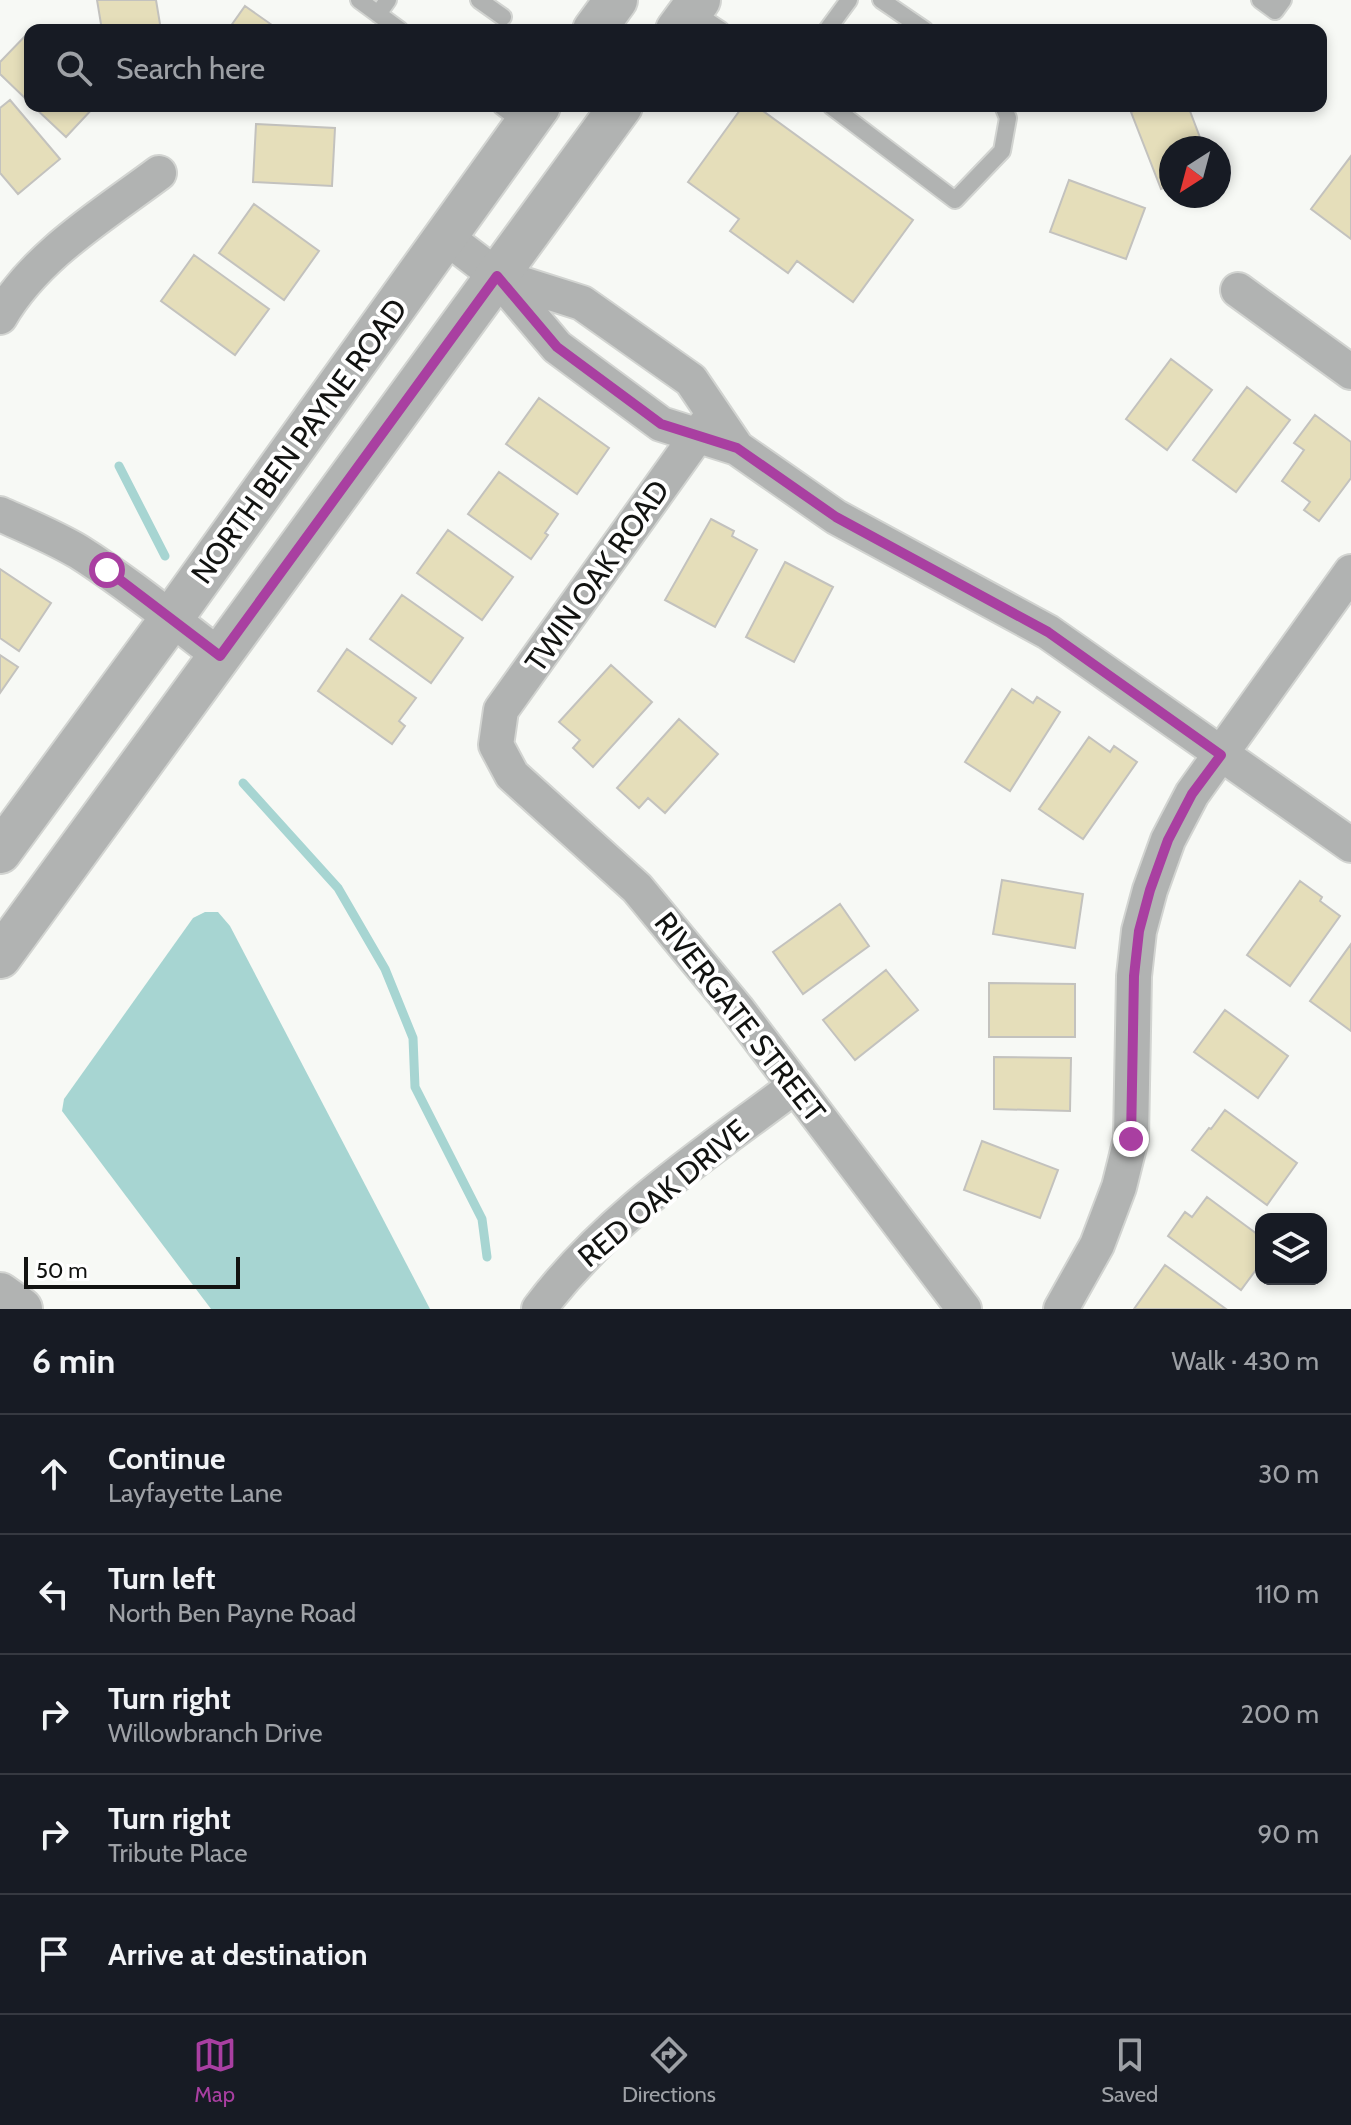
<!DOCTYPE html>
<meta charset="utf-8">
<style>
:root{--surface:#171b24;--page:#20242c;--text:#f1f3f6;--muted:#9ea1a6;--line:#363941;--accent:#a93fa1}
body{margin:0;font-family:Cabin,sans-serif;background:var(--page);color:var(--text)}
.controls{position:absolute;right:24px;bottom:24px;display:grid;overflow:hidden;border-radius:16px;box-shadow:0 4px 12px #0003}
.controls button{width:72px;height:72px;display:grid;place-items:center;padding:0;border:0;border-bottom:2px solid var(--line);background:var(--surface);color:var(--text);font:40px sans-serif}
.compass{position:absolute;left:1159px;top:136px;width:72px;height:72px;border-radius:50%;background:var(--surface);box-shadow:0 4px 12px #0003;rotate:216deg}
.scale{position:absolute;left:24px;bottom:20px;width:216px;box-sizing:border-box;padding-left:8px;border:4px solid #121311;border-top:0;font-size:22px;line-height:28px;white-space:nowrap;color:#121311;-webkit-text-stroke:6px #fff;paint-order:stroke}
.stop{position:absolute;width:24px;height:24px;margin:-18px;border:6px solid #a93fa1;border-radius:50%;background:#fff}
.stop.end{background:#a93fa1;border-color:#fff;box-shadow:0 2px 8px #0008}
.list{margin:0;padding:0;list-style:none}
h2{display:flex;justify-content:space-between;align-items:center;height:104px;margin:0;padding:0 32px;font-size:34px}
h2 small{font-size:26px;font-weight:400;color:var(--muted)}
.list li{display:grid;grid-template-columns:52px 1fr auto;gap:24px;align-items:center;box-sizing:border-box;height:120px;padding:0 32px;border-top:2px solid var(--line)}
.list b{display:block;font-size:30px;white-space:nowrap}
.list p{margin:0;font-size:26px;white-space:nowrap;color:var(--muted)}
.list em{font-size:26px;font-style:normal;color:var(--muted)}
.icon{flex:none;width:44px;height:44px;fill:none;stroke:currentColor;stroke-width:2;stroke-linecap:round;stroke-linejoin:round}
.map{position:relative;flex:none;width:1351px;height:1309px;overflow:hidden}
.search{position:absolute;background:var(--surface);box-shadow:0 4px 12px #0003;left:24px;right:24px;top:24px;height:88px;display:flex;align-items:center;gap:20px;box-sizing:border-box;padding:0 28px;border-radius:16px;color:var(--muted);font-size:30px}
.sheet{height:704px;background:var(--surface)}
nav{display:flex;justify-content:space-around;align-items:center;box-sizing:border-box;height:112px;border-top:2px solid var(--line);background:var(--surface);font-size:22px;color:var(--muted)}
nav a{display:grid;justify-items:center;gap:4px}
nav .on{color:var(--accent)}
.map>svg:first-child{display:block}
</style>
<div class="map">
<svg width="1351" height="1309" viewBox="0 0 1351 1309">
<rect width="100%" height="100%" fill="#f7f9f5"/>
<path fill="#a7d5d2" d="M205,912H218L230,926L430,1309H211L62,1111L64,1099L193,918Z"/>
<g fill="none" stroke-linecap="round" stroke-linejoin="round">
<path stroke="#a7d5d2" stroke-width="9" d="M119,466L165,556
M243,783L338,888L385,969L413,1038L415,1087L482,1219L487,1257"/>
</g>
<path fill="#e5deba" stroke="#c3c2be" stroke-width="2" d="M97,0H156L161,30H102Z
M245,6L279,30H228Z
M30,31V103L0,74V62Z
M10,100L60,159L18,194L0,173V108Z
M33,106H95L66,137Z
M743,106H756L913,220L853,302L797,261L788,273L730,231L739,219L688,182Z
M1146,106H1188L1204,148H1171V185L1161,189L1131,112Z
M256,124L335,128L332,186L253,182Z
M1351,156V239L1311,209Z
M1069,180L1145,208L1126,259L1050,232Z
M254,204L319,251L284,300L219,253Z
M194,255L269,309L235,355L161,301Z
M1171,359L1212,390L1167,450L1126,419Z
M1247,387L1290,420L1236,492L1193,460Z
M539,398L609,448L577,494L506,444Z
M1315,415L1351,442V478L1319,521L1304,510L1310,502L1282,481L1304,450L1294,443Z
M499,472L558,514L545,533L548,535L531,559L468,514Z
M711,519L734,531L732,536L757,550L715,627L665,600Z
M448,530L513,577L482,620L417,573Z
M785,562L833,587L794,662L746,637Z
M0,569L51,603L19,651L0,638Z
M402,595L463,638L431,683L370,639Z
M347,649L416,698L399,721L405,726L392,744L318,691Z
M0,655L18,667L0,693Z
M611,665L652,702L593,767L573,748L580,740L559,722Z
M1012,689L1033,703L1037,697L1060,712L1010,791L965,762Z
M679,719L718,754L665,813L648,798L639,808L617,788Z
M1089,737L1110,752L1114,746L1137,762L1083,839L1039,809Z
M1002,880L1083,894L1075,948L993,934Z
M1300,881L1322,897L1320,901L1340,916L1290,986L1247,955Z
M840,904L869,946L803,994L773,952Z
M1351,944V1031L1310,1001Z
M886,970L918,1010L855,1060L823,1020Z
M989,983L1075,984V1037H989Z
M1225,1010L1288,1056L1258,1098L1194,1052Z
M994,1057L1071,1058L1070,1111L994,1109Z
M1225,1110L1297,1163L1267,1205L1192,1150L1209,1128L1211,1129Z
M982,1141L1058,1170L1040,1218L964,1190Z
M1207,1197L1261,1237V1263L1241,1290L1168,1236L1185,1212L1192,1217Z
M1165,1265L1226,1309H1134Z"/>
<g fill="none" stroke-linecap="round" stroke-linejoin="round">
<defs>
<path id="service" d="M359,0L400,30
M479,0L503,17
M881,0L925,30
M1260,0L1275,11L1283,0
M692,11L721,30
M378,14L388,0
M827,30L849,0
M501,106L525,124
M831,106L955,200L1002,151L1008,118L1003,106"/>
<path id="minor" d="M446,237L497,276L557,347L661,424L737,448L691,380L582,303L497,276
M1238,290L1351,372
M0,317C36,255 103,215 159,173
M714,414L697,436L501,710L496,745L512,775L637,888L737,1009L964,1309
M737,448L836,517L1048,632L1351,845
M0,514C27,526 54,537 79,552C128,583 174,621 220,656
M539,1309C607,1218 705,1154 795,1086
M1061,1309L1097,1245L1119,1187L1131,1139L1134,976L1139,931L1150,890L1168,840L1192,794L1351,572"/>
<path id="tertiary" d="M594,30L616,0
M677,30L699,0
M0,852L171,619L539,106
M0,957L621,106
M0,1294L21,1309"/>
</defs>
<use href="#service" stroke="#d2d4d1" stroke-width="20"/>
<use href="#minor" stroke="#d2d4d1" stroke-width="38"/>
<use href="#tertiary" stroke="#d2d4d1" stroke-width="46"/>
<use href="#service" stroke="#b1b3b2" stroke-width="16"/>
<use href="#minor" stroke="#b1b3b2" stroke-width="34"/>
<use href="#tertiary" stroke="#b1b3b2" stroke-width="42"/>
</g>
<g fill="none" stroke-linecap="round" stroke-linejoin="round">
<path stroke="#a93fa1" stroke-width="10" d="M107,570L220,656L497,276L557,347L661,424L737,448L836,517L1048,632L1221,755L1192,794L1168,840L1150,890L1139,931L1134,976L1131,1139"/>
</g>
<g text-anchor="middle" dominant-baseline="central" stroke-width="8" stroke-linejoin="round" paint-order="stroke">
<g font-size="30" fill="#121311" stroke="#fff">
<text transform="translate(299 441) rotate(-54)">NORTH BEN PAYNE ROAD</text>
<text transform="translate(597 576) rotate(-55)">TWIN OAK ROAD</text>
<text transform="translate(740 1017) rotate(52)">RIVERGATE STREET</text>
<text transform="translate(663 1193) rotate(-40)">RED OAK DRIVE</text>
</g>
</g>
</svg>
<div class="controls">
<button><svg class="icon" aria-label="layers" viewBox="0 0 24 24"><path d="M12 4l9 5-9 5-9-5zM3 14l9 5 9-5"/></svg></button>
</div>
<svg class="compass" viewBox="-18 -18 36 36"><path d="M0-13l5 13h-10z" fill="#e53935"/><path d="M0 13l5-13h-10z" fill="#9ea1a6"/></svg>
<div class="scale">50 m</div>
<div class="stop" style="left:107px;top:570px"></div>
<div class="stop end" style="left:1131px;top:1139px"></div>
<div class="search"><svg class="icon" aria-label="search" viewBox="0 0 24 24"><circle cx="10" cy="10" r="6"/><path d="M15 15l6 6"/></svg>Search here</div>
</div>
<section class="sheet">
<h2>6 min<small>Walk · 430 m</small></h2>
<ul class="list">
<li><svg class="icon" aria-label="ahead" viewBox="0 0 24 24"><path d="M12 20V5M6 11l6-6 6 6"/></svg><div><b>Continue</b><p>Layfayette Lane</p></div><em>30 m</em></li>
<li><svg class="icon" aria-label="left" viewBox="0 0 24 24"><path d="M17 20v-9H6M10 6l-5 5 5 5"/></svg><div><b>Turn left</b><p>North Ben Payne Road</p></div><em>110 m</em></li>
<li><svg class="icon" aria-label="right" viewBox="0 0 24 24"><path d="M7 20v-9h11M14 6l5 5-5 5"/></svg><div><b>Turn right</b><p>Willowbranch Drive</p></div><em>200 m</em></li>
<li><svg class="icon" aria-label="right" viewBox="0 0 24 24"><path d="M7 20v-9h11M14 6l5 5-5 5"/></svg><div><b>Turn right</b><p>Tribute Place</p></div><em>90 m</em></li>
<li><svg class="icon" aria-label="arrive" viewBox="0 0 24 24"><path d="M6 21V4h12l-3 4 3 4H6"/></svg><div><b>Arrive at destination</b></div></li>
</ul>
</section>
<nav>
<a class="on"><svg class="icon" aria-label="map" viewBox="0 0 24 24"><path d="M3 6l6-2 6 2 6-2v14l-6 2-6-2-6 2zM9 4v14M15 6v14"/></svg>Map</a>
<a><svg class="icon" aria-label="directions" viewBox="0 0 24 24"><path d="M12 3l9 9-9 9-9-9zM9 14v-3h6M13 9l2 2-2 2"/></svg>Directions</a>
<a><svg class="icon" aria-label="saved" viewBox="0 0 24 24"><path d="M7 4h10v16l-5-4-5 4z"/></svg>Saved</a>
</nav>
